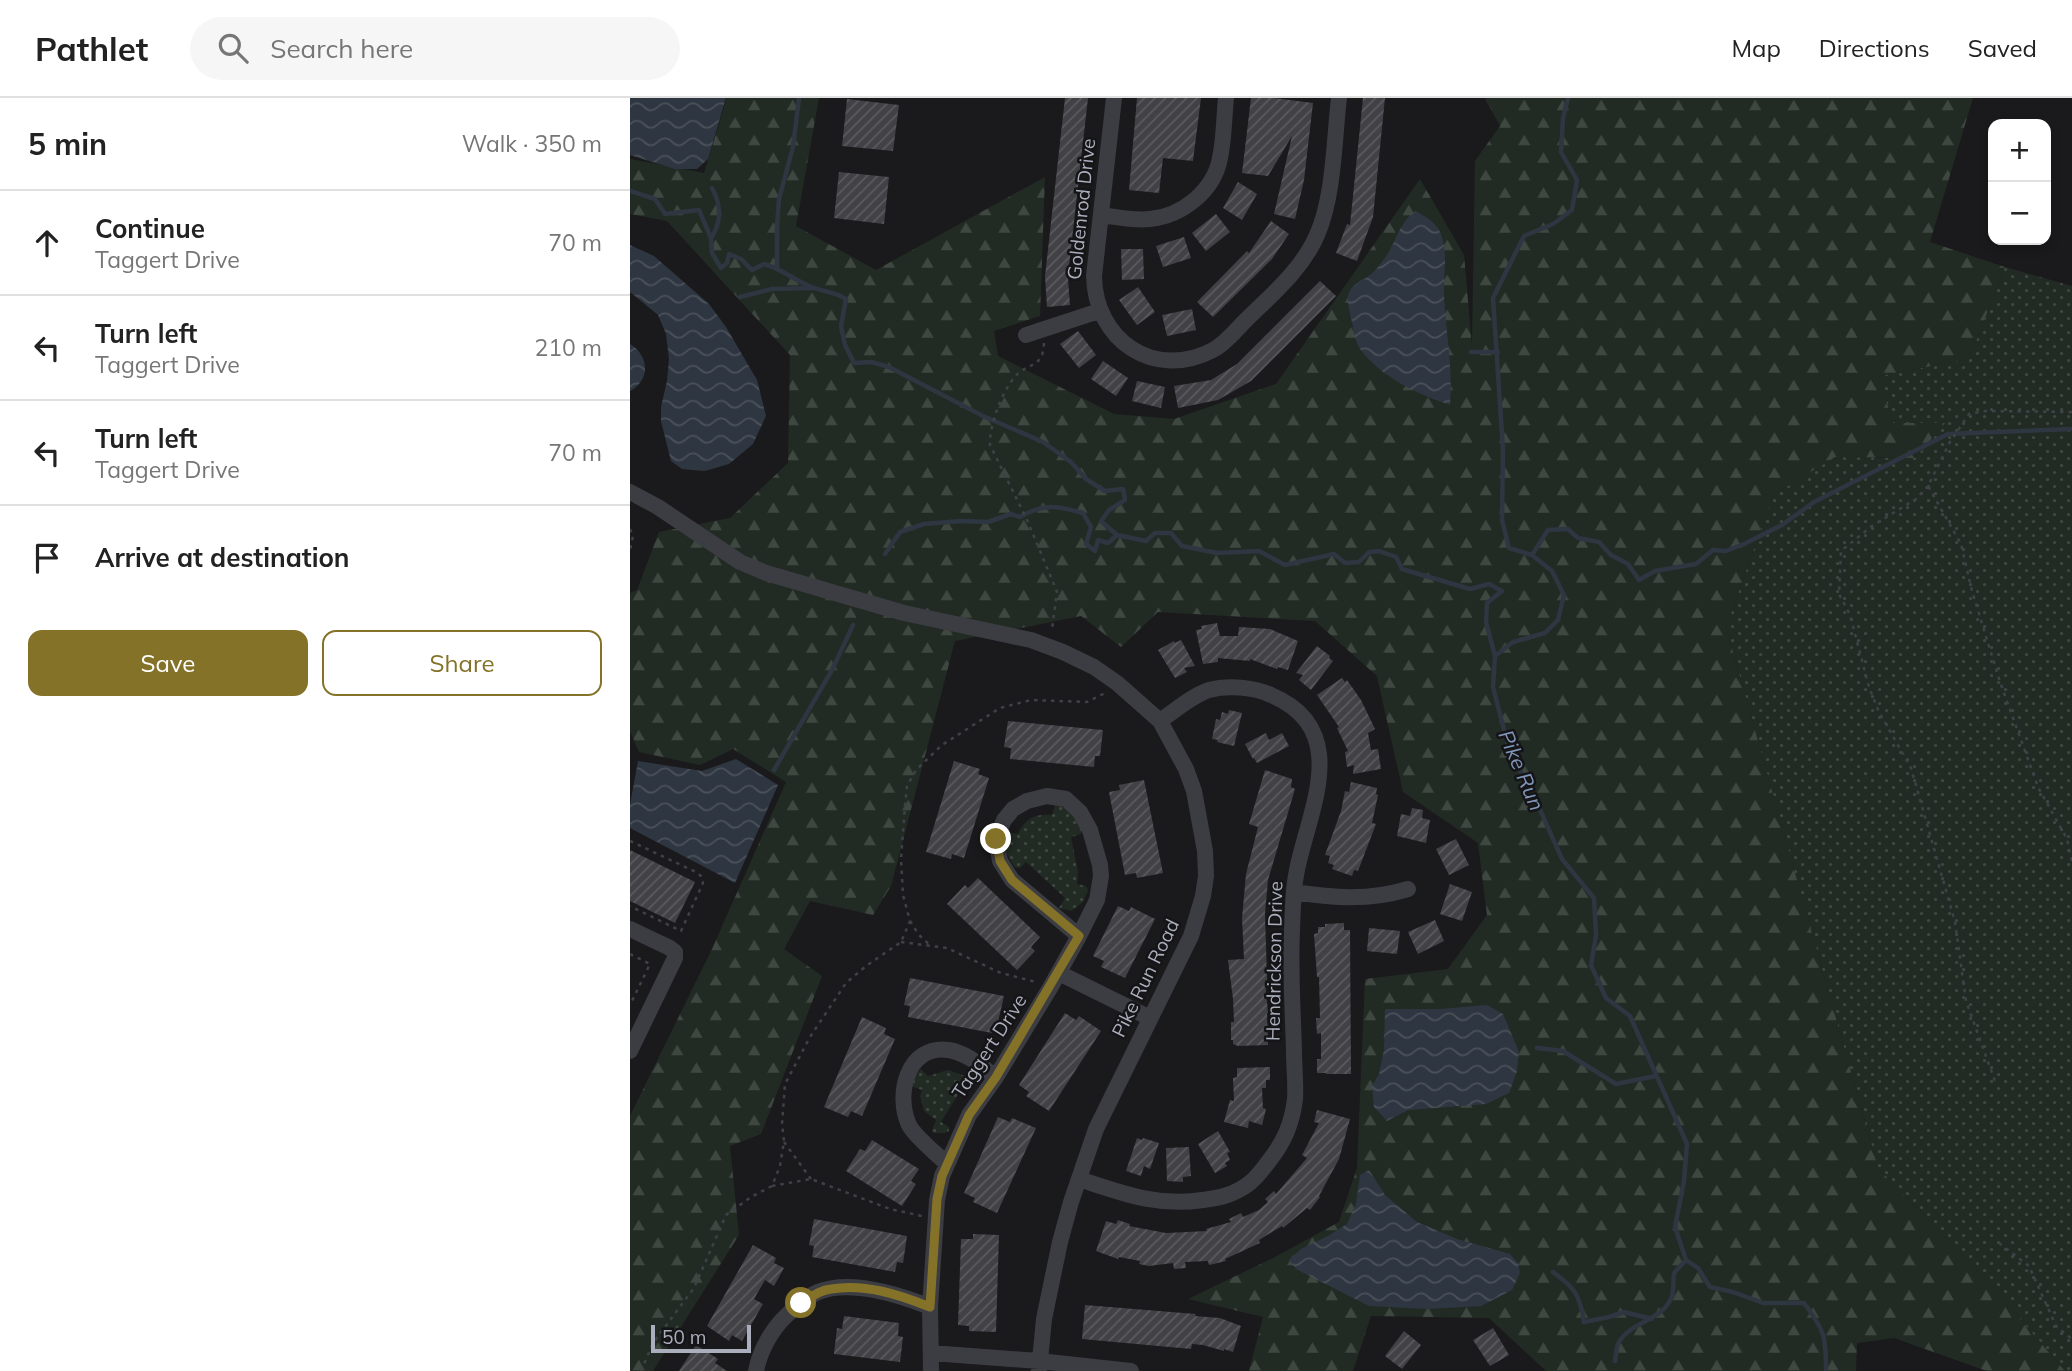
<!DOCTYPE html>
<meta charset="utf-8">
<style>
:root{--surface:#fff;--page:#f6f6f6;--text:#222;--muted:#767676;--line:#e0e0e0;--accent:#857229}
body{margin:0;font-family:Mulish,sans-serif;background:var(--page);color:var(--text)}
.controls{position:absolute;right:21px;top:21px;display:grid;overflow:hidden;border-radius:14px;box-shadow:0 4px 10px #0003}
.controls button{width:63px;height:63px;display:grid;place-items:center;padding:0;border:0;border-bottom:2px solid var(--line);background:var(--surface);color:var(--text);font:35px sans-serif}
.scale{position:absolute;left:21px;bottom:18px;width:100px;box-sizing:border-box;padding-left:7px;border:4px solid #abaebc;border-top:0;font-size:19px;line-height:24px;white-space:nowrap;color:#abaebc;-webkit-text-stroke:5px #151417;paint-order:stroke}
.stop{position:absolute;width:21px;height:21px;margin:-16px;border:5px solid #857229;border-radius:50%;background:#fff}
.stop.end{background:#857229;border-color:#fff;box-shadow:0 2px 7px #0008}
.list{margin:0;padding:0;list-style:none}
h2{display:flex;justify-content:space-between;align-items:center;height:91px;margin:0;padding:0 28px;font-size:30px}
h2 small{font-size:23px;font-weight:400;color:var(--muted)}
.list li{display:grid;grid-template-columns:46px 1fr auto;gap:21px;align-items:center;box-sizing:border-box;height:105px;padding:0 28px;border-top:2px solid var(--line)}
.list b{display:block;font-size:26px;white-space:nowrap}
.list p{margin:0;font-size:23px;white-space:nowrap;color:var(--muted)}
.list em{font-size:23px;font-style:normal;color:var(--muted)}
.actions{display:flex;gap:14px;padding:21px 28px}
.actions a{flex:1;padding:16px 0;border:2px solid var(--accent);border-radius:14px;text-align:center;font-size:24px;color:var(--accent)}
.actions .main{background:var(--accent);color:#fff}
.icon{flex:none;width:38px;height:38px;fill:none;stroke:currentColor;stroke-width:2;stroke-linecap:round;stroke-linejoin:round}
.map{position:relative;flex:none;width:1442px;height:1273px;overflow:hidden}
header{display:flex;align-items:center;gap:42px;box-sizing:border-box;height:98px;padding:0 35px;background:var(--surface);border-bottom:2px solid var(--line)}
header strong{font-size:33px}
nav{display:flex;gap:38px;margin-inline-start:auto;font-size:24px}
.search{width:490px;height:63px;background:var(--page);display:flex;align-items:center;gap:18px;box-sizing:border-box;padding:0 24px;border-radius:38px;color:var(--muted);font-size:26px}
main{display:flex}
aside{flex:1;background:var(--surface)}
.map>svg:first-child{display:block}
</style>
<header>
<strong>Pathlet</strong>
<div class="search"><svg class="icon" aria-label="search" viewBox="0 0 24 24"><circle cx="10" cy="10" r="6"/><path d="M15 15l6 6"/></svg>Search here</div>
<nav><a>Map</a><a>Directions</a><a>Saved</a></nav>
</header>
<main>
<aside>
<h2>5 min<small>Walk · 350 m</small></h2>
<ul class="list">
<li><svg class="icon" aria-label="ahead" viewBox="0 0 24 24"><path d="M12 20V5M6 11l6-6 6 6"/></svg><div><b>Continue</b><p>Taggert Drive</p></div><em>70 m</em></li>
<li><svg class="icon" aria-label="left" viewBox="0 0 24 24"><path d="M17 20v-9H6M10 6l-5 5 5 5"/></svg><div><b>Turn left</b><p>Taggert Drive</p></div><em>210 m</em></li>
<li><svg class="icon" aria-label="left" viewBox="0 0 24 24"><path d="M17 20v-9H6M10 6l-5 5 5 5"/></svg><div><b>Turn left</b><p>Taggert Drive</p></div><em>70 m</em></li>
<li><svg class="icon" aria-label="arrive" viewBox="0 0 24 24"><path d="M6 21V4h12l-3 4 3 4H6"/></svg><div><b>Arrive at destination</b></div></li>
</ul>
<div class="actions"><a class="main">Save</a><a>Share</a></div>
</aside>
<div class="map">
<svg width="1442" height="1273" viewBox="0 0 1442 1273">
<defs>
<pattern id="grass-dots" width="8" height="8" patternUnits="userSpaceOnUse" patternTransform="scale(1.75)"><rect width="8" height="8" fill="#212b23"/><path d="M2 2h.1M6 6h.1" fill="none" stroke="#3f4741" stroke-width="1.8" stroke-linecap="round"/></pattern>
<pattern id="forest-firs" width="22" height="20" patternUnits="userSpaceOnUse" patternTransform="scale(1.75)"><rect width="22" height="20" fill="#212b23"/><path d="M5 1l3.5 6h-7zM16 11l3.5 6h-7z" fill="#3f4741"/></pattern>
<pattern id="water-waves" width="16" height="10" patternUnits="userSpaceOnUse" patternTransform="scale(1.75)"><rect width="16" height="10" fill="#2e3641"/><path d="M0 5q4-4 8 0t8 0" fill="none" stroke="#4a515a"/></pattern>
<pattern id="building-hatch" width="6" height="6" patternUnits="userSpaceOnUse" patternTransform="scale(1.75)"><rect width="6" height="6" fill="#414146"/><path d="M-1 1l2-2M0 6l6-6M5 7l2-2" fill="none" stroke="#5a5a5f"/></pattern>
</defs>
<rect width="100%" height="100%" fill="#1a1a1c"/>
<path fill="url(#grass-dots)" d="M1375,169L1442,188V1273H1435L1350,1175L1248,1070L1096,529L1143,397L1205,359L1285,360L1314,325H1263L1249,278L1339,261Z
M425,707C439,707 445,720 452,731L451,736L441,739L448,774L447,786L456,788L458,792L453,804L441,813L429,810L435,800L396,764L390,770H386C377,760 372,747 377,734L388,736C396,720 404,716 422,717Z
M342,970C349,973 351,979 348,986L346,987L337,982L311,1024L319,1029V1033L315,1035H304L302,1033L306,1022L294,1013L290,998L292,992L281,988V984L291,971L298,978L318,972L335,978Z"/>
<path fill="url(#forest-firs)" d="M97,0H189L166,128L246,172L415,79L410,218L364,233L368,258L484,316L544,321L646,286L790,81L834,157L842,249L845,63L870,28L855,0H1343L1300,144L1375,169L1339,261L1249,278L1263,325H1315L1285,360L1205,359L1143,397L1096,529L1248,1070L1350,1175L1435,1273H1357L1264,1240L1227,1245L1226,1273H916L859,1220L741,1218L723,1273H619L633,1219L558,1201L645,1159L709,1124L727,1070L735,881L818,871L857,817L848,745L773,694L747,578L685,523L528,514L491,549L451,518L325,543L261,788L243,817L180,803L154,851L192,878L131,1036L100,1048L109,1137L23,1273H0V1018L82,851L156,684L103,651L70,667L9,654L0,633V495L7,492L29,434L100,420L158,365L160,257L37,123L0,116V61L74,75Z"/>
<path fill="url(#water-waves)" d="M0,0H96L78,61L67,71H45L0,57Z
M786,113C795,119 805,123 810,134C819,155 813,177 814,198C816,234 823,271 820,307C787,296 751,279 730,251C725,243 723,229 721,220C720,214 717,205 718,199C720,186 731,184 740,177C745,173 750,167 754,161C766,146 769,123 786,113Z
M0,147L24,158L79,206L96,229L127,282L136,318L123,346L99,366L75,373L52,371L41,363L31,323V309L37,283L39,261L36,236L28,217L0,194Z
M0,246C19,257 21,282 0,293Z
M106,661L148,687L105,785L0,730V707L8,663L72,673Z
M857,907L873,916L889,954L887,973L879,995L856,1006L778,1012L757,1023L744,1009L742,988L749,976L754,952L755,911H810Z
M739,1072L755,1097L787,1124L827,1141L880,1156L888,1165L890,1175L882,1192L851,1208L796,1211L739,1208L666,1171L659,1162L671,1151L698,1138L717,1126L726,1106L730,1077Z"/>
<g fill="none" stroke-linecap="round" stroke-linejoin="round">
<path stroke="#2e3641" stroke-width="4.5" d="M938,0L933,20L931,54L947,82L942,112L923,126L894,138L863,200L873,352L872,422L879,450L902,457L922,473L934,497L928,522L915,535L883,544L865,558L863,589L879,651L907,705L932,761L964,800L966,837L961,867L976,900L1000,918L1057,1046L1054,1083L1045,1129L1056,1162L1068,1170L1080,1189L1103,1194L1133,1205H1174C1195,1233 1196,1239 1196,1273
M0,93L25,101L35,116L69,112L81,140L82,155L91,170L97,165L99,156L111,161L122,172L134,166C150,170 163,181 179,188C192,194 204,193 216,201L211,228L215,247L224,265L241,264L259,269L353,318L413,344L441,364L456,381L475,393L493,391L495,402L479,412L471,423L487,437L516,443L525,435H541L552,448L587,455L629,453L655,467L704,456L715,465L729,464L739,454L749,453L766,459L772,471L840,491L859,486L872,493L857,505L856,524L865,558
M81,140C92,124 91,106 82,90
M147,171V129L149,101L163,49L169,0
M110,199L142,191L181,190
M841,254H868
M255,456L270,434L294,426L331,423L358,424L381,416L390,419C414,405 427,408 453,415L461,429L456,446L465,453L468,442L478,445L487,437
M902,457L918,432L938,431L948,440L969,444L981,457L998,466L1009,482L1025,473L1066,466L1083,452L1096,453L1114,446L1152,427L1184,404L1318,336L1442,331
M144,672L202,572L223,527
M907,950L933,953L986,986L1026,978
M923,1174C945,1190 950,1197 954,1224L979,1219L994,1214L1022,1221
M985,1263C986,1258 986,1251 988,1246C999,1223 1033,1224 1042,1198C1044,1191 1043,1182 1044,1175L1056,1162"/>
</g>
<path fill="url(#building-hatch)" d="M435,0H458L439,168H437L440,207L417,209L415,178Z
M507,0H571L563,63L533,60L529,95L499,92Z
M621,0H644L683,5L674,82L665,121L644,116L662,38L638,78L612,75Z
M733,0H755L743,119L727,163L706,155L717,126L720,127Z
M217,1L269,7L263,53L212,48Z
M209,74L259,79L254,126L204,120Z
M608,84L627,96L612,122L593,110Z
M586,116L600,134L576,153L562,135Z
M641,123L659,136L642,161L583,219L567,204L617,153L619,155Z
M554,139L561,160L533,169L526,148Z
M491,151H513L514,181L492,182Z
M690,183L706,198L621,283L588,302L548,310L544,288L581,282L607,266Z
M508,189L525,214L507,227L489,202Z
M562,211L566,232L537,238L532,217Z
M448,233L466,257L449,270L430,246Z
M473,263L498,280L486,298L461,281Z
M507,283L535,289L531,310L502,303Z
M587,525L590,538H608L609,529L640,531L668,543L658,572L648,569L647,571L620,561V563L588,560V564L573,566L566,532L572,531L571,528Z
M551,542L565,568L554,570L557,574L545,580L528,552L544,543L545,545Z
M687,548L700,558L699,560L703,563L681,592L669,582L673,577L666,575Z
M712,580L715,584L717,582L731,602L745,631L738,635L741,652L748,651L751,671L723,676L724,667L717,669L715,654L718,653L707,630L709,629L687,597Z
M599,612L612,615L604,648L587,644L588,642L582,641L586,621L590,622L592,614L598,616Z
M378,623L473,632L470,658H465L464,669L380,661L381,650L374,649Z
M636,635L639,642L652,635L659,648L627,665L624,660L623,661L615,646Z
M324,663L350,671L348,676L359,680L334,760L322,756L321,761L296,754Z
M635,672L662,681L661,689L665,691L638,782L635,815L637,882L635,883L638,915H637L638,947L608,948L603,946V942H601V924H604L603,901L598,862L614,861L612,820L616,776L628,729L619,726Z
M514,682L533,775L507,780L506,775L495,777L479,694L490,692L489,687Z
M721,684L747,690L746,696L748,697L742,725L746,726L728,773L724,772L722,778L702,771L704,767L698,765L700,758L695,757L711,713L715,693L719,694Z
M782,710L793,712L792,720L800,722L796,745L767,738L771,716L780,718Z
M826,741L839,767L819,777L806,751Z
M0,752L65,784L45,825L0,803Z
M348,780L410,839L401,849L405,853L387,872L317,806L335,787L338,790Z
M820,786L842,794L832,823L810,816Z
M488,808L499,813L501,809L525,821L495,880L471,869L474,863L463,858Z
M805,822L814,843L788,856L778,834Z
M714,825V832H720L721,976H696V975H687V961H691V935L687,936L686,920H690L689,879H687L684,836L688,835V829H695V826Z
M739,830L770,833L767,856L737,853Z
M280,880L374,898L368,924H364L362,935L278,919L280,908L274,907Z
M435,915L446,922L449,918L471,933L419,1013L396,998L399,994L389,987Z
M232,919L256,930L254,936L265,941L232,1018L221,1013L218,1019L194,1009Z
M640,969V982H636V990H632L633,1010L636,1011L632,1027L619,1023L618,1030L594,1024L600,1002L604,1003L603,980L607,979V970Z
M687,1012L720,1021L709,1061L689,1098L690,1099L680,1112L677,1110L653,1130L652,1128L629,1142L630,1145L595,1161L596,1163L579,1167L578,1163L555,1164L556,1170L544,1171L543,1165L519,1168L509,1166L510,1163L489,1159L488,1161L466,1153L476,1123L486,1126L488,1122L500,1126L499,1128L536,1135L577,1133L576,1131L601,1124L599,1121L611,1115L613,1119L629,1112L638,1104L635,1101L644,1093L646,1096L677,1060L672,1057L689,1025L684,1024Z
M368,1019L380,1024L382,1020L406,1030L367,1115L343,1104L345,1100L334,1095Z
M588,1033L600,1054L597,1055L600,1062L595,1065L597,1068L585,1075L568,1046Z
M507,1040L512,1042L513,1040L529,1045L520,1071L514,1068L511,1078L496,1073Z
M242,1042L289,1071L281,1083L286,1086L272,1108L216,1073L230,1051L235,1053Z
M559,1049L561,1078L553,1079V1084L537,1083L536,1050Z
M184,1121L277,1138L273,1165L267,1164L265,1174L182,1159L184,1148L179,1147Z
M343,1136L369,1137L366,1234L339,1233V1228L328,1227L331,1141H343Z
M123,1147L146,1160L144,1165L154,1170L144,1188L135,1182L124,1201L133,1206L112,1243L102,1237L99,1243L77,1228Z
M455,1207L566,1216L565,1218L590,1220L611,1228L603,1254L594,1251V1253L573,1247L562,1246L561,1251L452,1241Z
M214,1218L269,1225L268,1238L273,1239L270,1264L204,1256L207,1230L212,1231Z
M863,1230L879,1257L860,1268L843,1242Z
M774,1233L791,1247L772,1271L755,1258Z
M66,1247L88,1261L85,1265L97,1273H49Z"/>
<g fill="none" stroke-linecap="round" stroke-linejoin="round">
<path stroke="#404148" stroke-width="2.5" stroke-dasharray="3.5 5" stroke-linecap="butt" d="M414,245C413,272 397,263 384,280C372,294 359,328 360,347L398,424L427,494L422,531
M1442,314L1355,313L1339,316L1320,344L1298,388L1331,446L1342,493L1370,584L1408,689L1437,741L1442,764
M1298,388L1286,401L1242,428L1211,453L1209,496L1220,517L1239,589L1249,614L1281,670L1325,824L1336,903L1366,986
M0,431L3,438L0,452
M0,743L66,774L71,778L73,785L51,833L0,808
M280,823L289,837L300,847
M271,844L317,850L371,875L406,884
M0,856L20,866L0,907
M154,1044L181,1081
M142,1088L181,1081L260,1111L292,1118
M1369,1145L1399,1168L1426,1228L1442,1241
M11,1273L23,1245L64,1190L96,1117L121,1099L142,1088L150,1068L154,1043L152,1026L155,986L180,939L216,885L236,868L271,844L280,823L273,797L271,761L275,707L277,688L286,672L312,647L370,610L401,602L457,604L477,594"/>
<path stroke="#3c3c43" stroke-width="16" d="M484,0L464,178C465,242 524,283 583,252C595,246 605,233 615,223C641,197 672,172 687,137C704,99 704,42 709,0
M471,117C487,119 504,123 520,121C552,118 584,93 590,60C594,41 594,20 596,0
M396,237L469,213
M0,394L28,409L110,464L136,475L274,515L401,542L433,554L464,569L487,585L530,623L556,671L564,693L575,753L576,778L573,798L561,838L466,1031L441,1104L430,1144L414,1221L409,1273
M664,794C703,800 739,803 778,791
M0,831L40,850L45,854V860L0,953
M429,875L520,920
M317,1066C307,1056 285,1039 279,1027C265,997 277,946 319,952C337,955 352,969 366,979
M449,1081C492,1095 527,1109 573,1102C589,1100 603,1097 617,1087C626,1081 632,1072 639,1063C654,1044 662,1026 665,1001C666,986 664,969 664,954C663,913 660,872 662,832C663,809 663,786 669,763C683,704 719,630 641,597C624,589 598,587 579,592C561,598 545,613 530,623
M301,1255L409,1263L501,1273
M126,1273C130,1252 142,1231 157,1217C167,1208 176,1199 188,1194C220,1181 270,1197 300,1209
M301,1273L300,1209L307,1102L312,1078L339,1017L366,979L420,890L449,838L467,802L471,778L470,767L460,732L450,714L436,701L417,698L397,703L383,711L374,722L366,741L370,763L382,782L449,838"/>
</g>
<g fill="none" stroke-linecap="round" stroke-linejoin="round">
<path stroke="#857229" stroke-width="9" d="M171,1205C181,1199 190,1192 201,1191C235,1185 270,1197 300,1209L307,1101L312,1078L339,1017L366,979L449,838L382,782L370,763L366,741"/>
</g>
<g text-anchor="middle" dominant-baseline="central" stroke-width="5" stroke-linejoin="round" paint-order="stroke">
<g font-size="19" fill="#abaebc" stroke="#151417">
<text transform="translate(451 111) rotate(-84)">Goldenrod Drive</text>
<text transform="translate(644 863) rotate(-89)">Hendrickson Drive</text>
<text transform="translate(515 880) rotate(-64)">Pike Run Road</text>
<text transform="translate(359 948) rotate(-57)">Taggert Drive</text>
</g>
<g font-size="21" font-style="italic" fill="#8197b9" stroke="#151417">
<text transform="translate(892 672) rotate(67)">Pike Run</text>
</g>
</g>
</svg>
<div class="controls">
<button>+</button>
<button>−</button>
</div>
<div class="scale">50 m</div>
<div class="stop" style="left:171px;top:1205px"></div>
<div class="stop end" style="left:366px;top:741px"></div>
</div>
</main>
